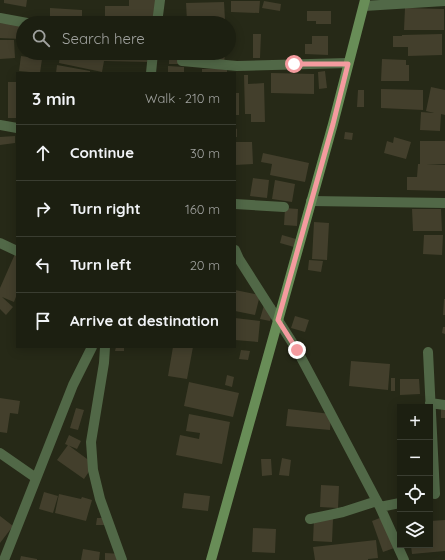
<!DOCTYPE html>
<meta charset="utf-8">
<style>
:root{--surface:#1c1f11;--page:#25271a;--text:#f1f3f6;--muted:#a0a29f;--line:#3a3d31}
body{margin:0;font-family:Quicksand,sans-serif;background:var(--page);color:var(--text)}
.controls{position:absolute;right:12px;bottom:12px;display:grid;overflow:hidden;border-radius:0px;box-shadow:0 2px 10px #0003}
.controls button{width:36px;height:36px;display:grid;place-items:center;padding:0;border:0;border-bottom:1px solid var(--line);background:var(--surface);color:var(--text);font:20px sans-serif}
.stop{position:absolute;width:12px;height:12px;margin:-9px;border:3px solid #f49b9f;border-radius:50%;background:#fff}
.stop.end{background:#f49b9f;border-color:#fff;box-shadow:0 1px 4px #0008}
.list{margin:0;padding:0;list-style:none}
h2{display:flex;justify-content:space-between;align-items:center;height:52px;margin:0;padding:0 16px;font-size:17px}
h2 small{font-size:13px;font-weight:400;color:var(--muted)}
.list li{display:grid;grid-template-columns:26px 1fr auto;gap:12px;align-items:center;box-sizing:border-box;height:56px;padding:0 16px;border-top:1px solid var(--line)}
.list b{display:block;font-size:15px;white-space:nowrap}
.list em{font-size:13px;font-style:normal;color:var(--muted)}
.icon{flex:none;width:22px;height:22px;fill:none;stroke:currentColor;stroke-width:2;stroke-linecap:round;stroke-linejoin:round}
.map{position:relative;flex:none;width:445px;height:560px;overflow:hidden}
.search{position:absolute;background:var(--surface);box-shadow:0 2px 10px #0003;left:16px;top:16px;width:220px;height:44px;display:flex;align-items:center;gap:10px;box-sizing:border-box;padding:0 14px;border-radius:22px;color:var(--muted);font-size:15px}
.panel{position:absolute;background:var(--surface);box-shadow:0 2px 10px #0003;left:16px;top:72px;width:220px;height:276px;border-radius:0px}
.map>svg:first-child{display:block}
</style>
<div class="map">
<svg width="445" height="560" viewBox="0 0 445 560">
<rect width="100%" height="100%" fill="#262917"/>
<path fill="#433f2c" d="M4,0H27L26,7L4,3Z
M129,0H155V23H105V6H129Z
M231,1H260L259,13L231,12Z
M264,1L281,4L280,11L262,8Z
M224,2L225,20L187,21L186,3Z
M50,8L82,10V21L50,20Z
M405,8L444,9V30H404Z
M307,11H331V24H316V21H307Z
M0,23L22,24V39L0,38Z
M253,34H261L260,58H253Z
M442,34V55L408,56V47H393V36H402V35Z
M312,36H328V55L305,54V44H312Z
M0,40H14L15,58L0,59Z
M99,53H149L148,62L104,61L102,72L59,63L60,54L67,56L68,54L99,60Z
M169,53H185V64H169Z
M187,53H225L224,65L187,64Z
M21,56L42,59L40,73L19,71Z
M382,59L406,60V65H409V81H381Z
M57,65L90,71V73H56Z
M168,66L184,67V73H168Z
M227,68V73H202V69Z
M325,71L327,88L319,89L318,72Z
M271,73L314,74V94L271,93Z
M244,75H248V84L264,83L265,122H251V114H245Z
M8,82H17V118H8Z
M431,87L445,90V115L441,114L440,131L420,130L421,112L434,113L426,111Z
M381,89L423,90V110L381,108Z
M358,90H364V107H357Z
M235,93H239V115H235Z
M235,128L237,129V137H235Z
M345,132L353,133L352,140L344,139Z
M15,136V143L0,145V137Z
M394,137L411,142L406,159L384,153L387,141L393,143Z
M420,141H445V164H426L445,165V191L407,190V177H417L418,164H420Z
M235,142H252L253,164L235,165Z
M263,153L309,163L305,182L270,175L272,164L261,162Z
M253,178L269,180L267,198L250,196Z
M275,180L295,184L292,202L272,199Z
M285,208L298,209L297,226L284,225Z
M412,209H441L442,231H413Z
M314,222L329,223L327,260L312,259Z
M282,235L296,239L294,247L280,243Z
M424,235H443L442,255L423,254Z
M15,254L17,255V294L14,302L2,297L13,307L6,315L0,309V288Z
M309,260L323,261L321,272L308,270Z
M235,290L260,295L255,315L235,311Z
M444,299H445V315H443Z
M265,302L275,305L270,321L260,319Z
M295,316L309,320L305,332L291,328Z
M235,318L260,321L258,342L235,340Z
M443,327H445V334L442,333Z
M116,347H124V351H115Z
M173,347H193L187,379L168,376Z
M241,350L250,351L248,360L239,359Z
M351,361L390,364L388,390L349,386Z
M227,375L234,377L232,387L225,385Z
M391,378H395V391H391Z
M400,379H419L420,394L400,395Z
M189,382L239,393L233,417L184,406Z
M0,398L20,401L18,414L10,413L7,433L0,432Z
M441,405H445V418H441Z
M76,408L84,410L78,430L70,428Z
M288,409L331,414L330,430L286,426Z
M189,414L230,422L222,464L176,455L180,435L199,439L200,433L186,431Z
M69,435L81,441L77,449L65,444Z
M68,445L94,464L84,479L57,460Z
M282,458L291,460L289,476L279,475Z
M261,459H271L272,475L262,476Z
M321,485L339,486L338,508L320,507Z
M44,492L58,496L53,513L39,509Z
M184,493L210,496L208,511L182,508Z
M59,494L81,499L82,497L92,500L86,521L55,513Z
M0,516L13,526L0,543Z
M385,516L397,547L383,552L372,521Z
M97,518H110V525H96Z
M314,519H333L332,542L313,541Z
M445,520V551L412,554L411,546L430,545V521Z
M253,528L276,529L275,553L252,552Z
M376,540L378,558L368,559V560H315L313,547Z
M83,549L100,552L99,560H81Z
M105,553L122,554L121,560H105Z
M21,556L37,559V560H20Z"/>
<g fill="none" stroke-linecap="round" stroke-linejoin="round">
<path stroke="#516847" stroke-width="10" d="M364,6L445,1
M0,18L27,23
M157,23L160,0
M182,61L237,66L348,63
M151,73L153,53
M0,125L17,128
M311,201L445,203
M235,204L284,207
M0,243L17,251
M235,250L239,259L297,350L320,393L380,507L404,560
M105,347L104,363L91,442L93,470L100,499L122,560
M428,352L435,494
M430,403L445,405
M0,453L36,478
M380,507L400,503
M310,519L343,512L377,501
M4,560L73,385L92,347"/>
<path stroke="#688d57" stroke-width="10" d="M211,560L333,124L365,0"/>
</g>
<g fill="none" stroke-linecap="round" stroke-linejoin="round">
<path stroke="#f49b9f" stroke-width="5" d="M294,64H348L333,124L278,320L297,350"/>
</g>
</svg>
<div class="controls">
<button>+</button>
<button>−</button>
<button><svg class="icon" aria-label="locate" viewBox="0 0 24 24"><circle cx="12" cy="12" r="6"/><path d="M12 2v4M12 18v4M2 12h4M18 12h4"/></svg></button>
<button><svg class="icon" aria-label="layers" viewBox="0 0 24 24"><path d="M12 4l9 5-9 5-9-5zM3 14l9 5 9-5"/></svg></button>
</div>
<div class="stop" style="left:294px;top:64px"></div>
<div class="stop end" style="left:297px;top:350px"></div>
<div class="search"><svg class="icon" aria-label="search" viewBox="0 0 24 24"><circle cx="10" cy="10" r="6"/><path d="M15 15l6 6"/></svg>Search here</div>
<section class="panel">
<h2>3 min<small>Walk · 210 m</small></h2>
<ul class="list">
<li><svg class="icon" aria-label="ahead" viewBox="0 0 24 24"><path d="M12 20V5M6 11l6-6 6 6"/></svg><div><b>Continue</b></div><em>30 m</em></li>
<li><svg class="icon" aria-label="right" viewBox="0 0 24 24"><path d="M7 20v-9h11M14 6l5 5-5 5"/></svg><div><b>Turn right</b></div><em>160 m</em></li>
<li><svg class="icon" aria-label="left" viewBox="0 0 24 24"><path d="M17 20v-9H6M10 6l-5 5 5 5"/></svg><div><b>Turn left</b></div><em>20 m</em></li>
<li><svg class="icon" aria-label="arrive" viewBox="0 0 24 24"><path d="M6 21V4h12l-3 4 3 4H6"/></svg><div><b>Arrive at destination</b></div></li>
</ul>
</section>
</div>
